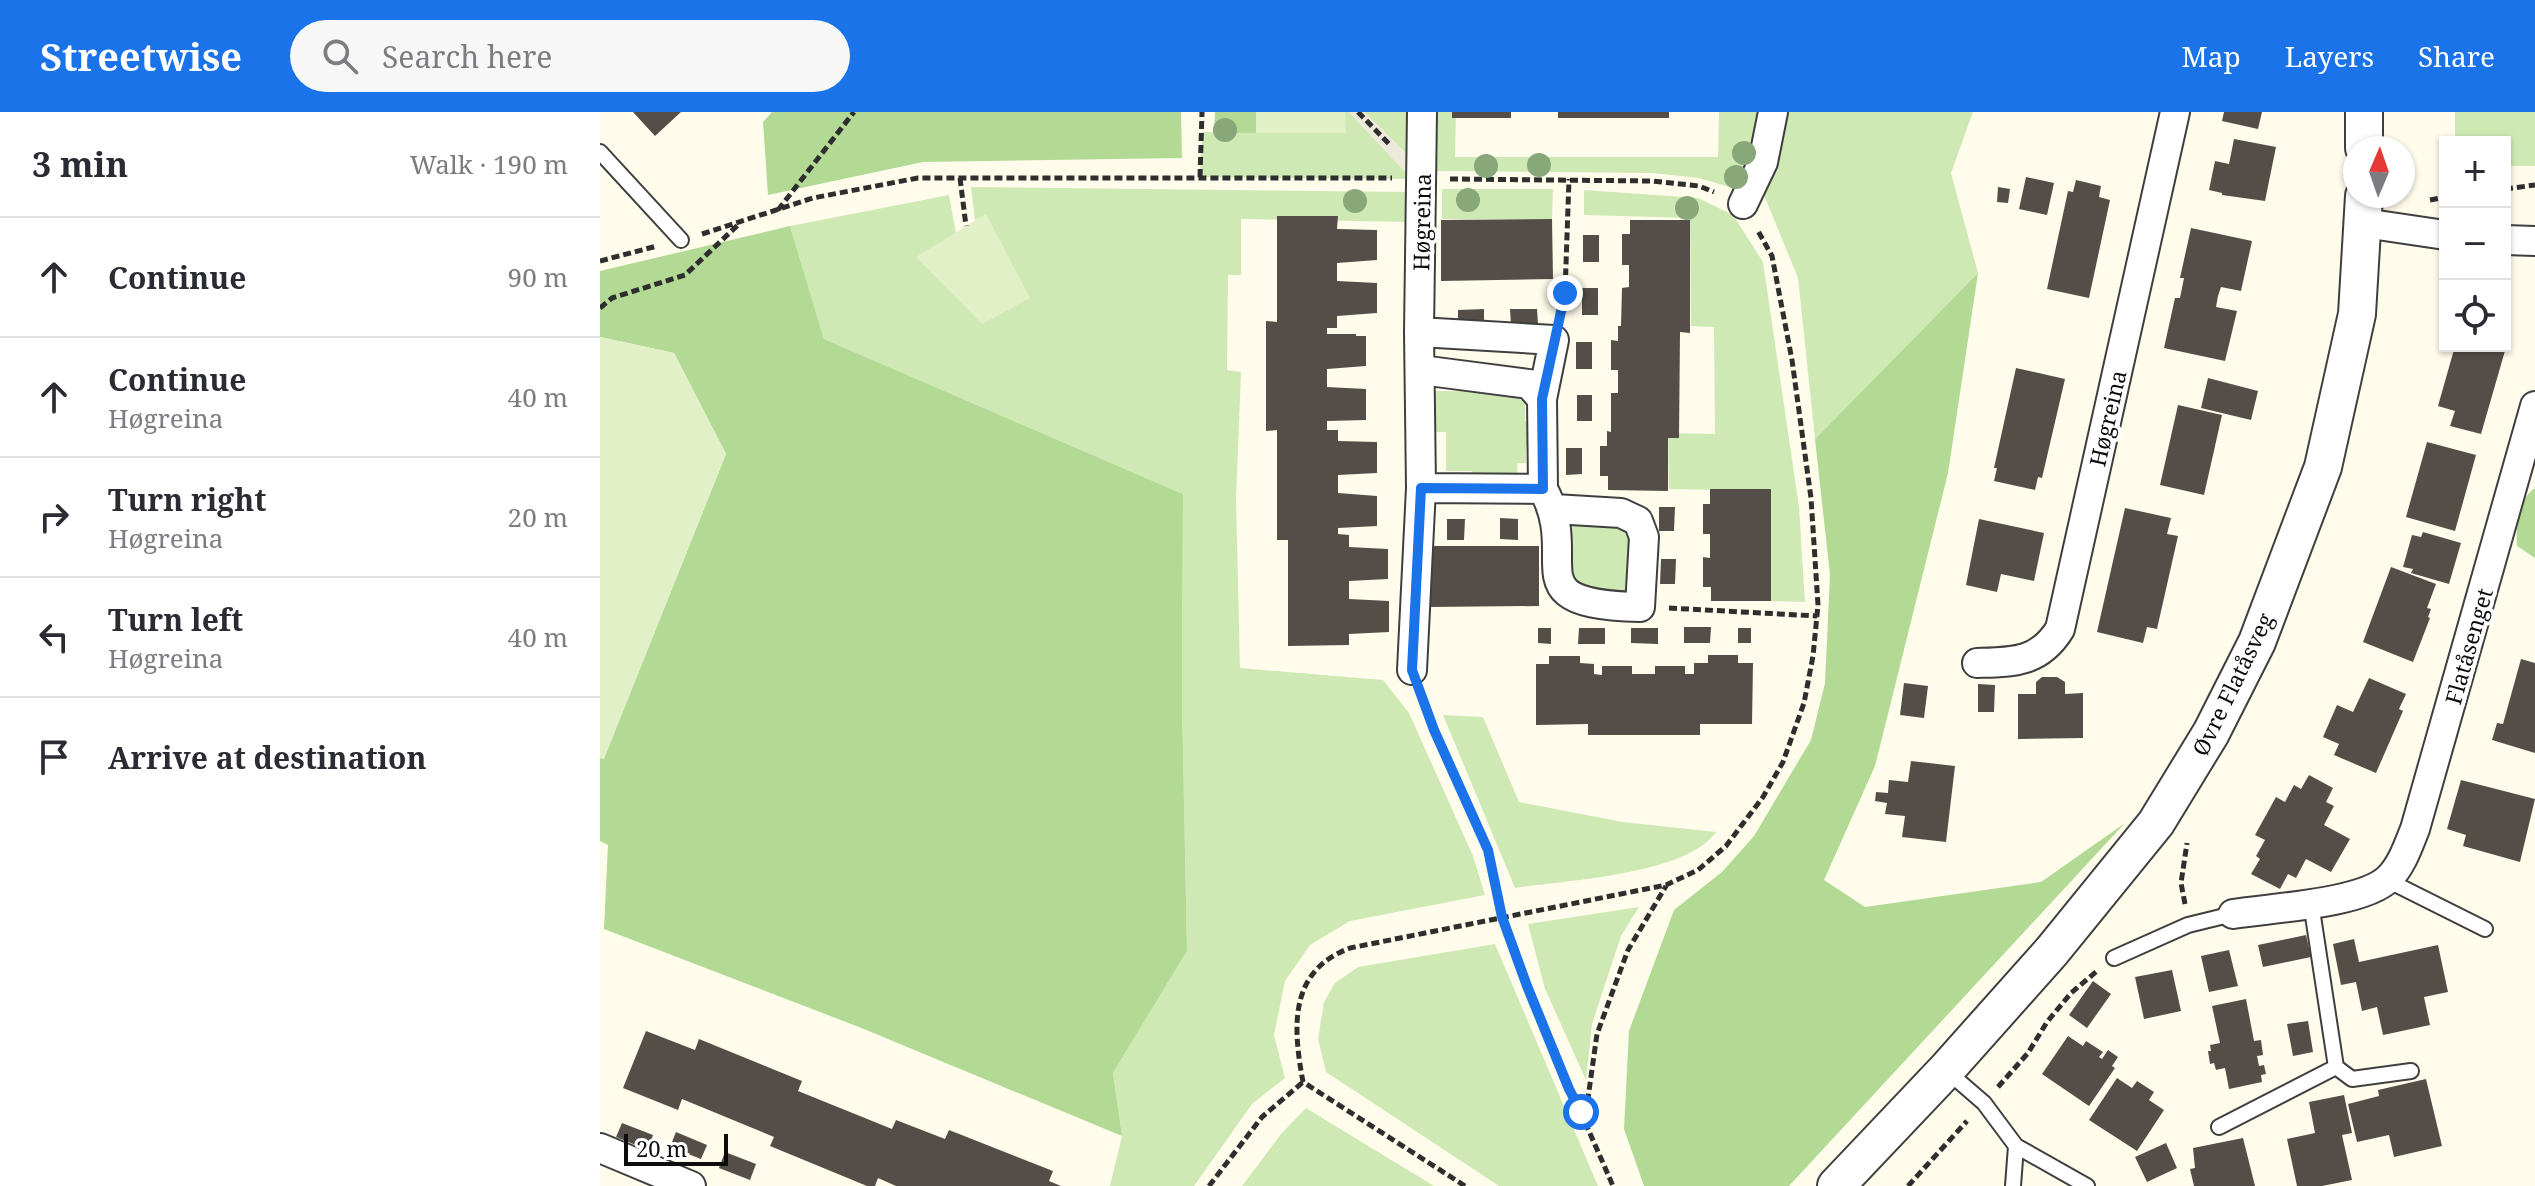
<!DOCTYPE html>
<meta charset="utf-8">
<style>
:root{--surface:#fff;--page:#f7f7f7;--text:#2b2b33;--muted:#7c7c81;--line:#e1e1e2;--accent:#1a73e8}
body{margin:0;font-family:"Noto Serif",serif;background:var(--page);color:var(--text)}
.controls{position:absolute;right:24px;top:24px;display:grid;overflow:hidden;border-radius:0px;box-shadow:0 2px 6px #0004}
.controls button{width:72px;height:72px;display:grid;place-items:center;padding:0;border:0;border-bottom:2px solid var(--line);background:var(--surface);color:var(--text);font:40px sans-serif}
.compass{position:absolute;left:1743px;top:24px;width:72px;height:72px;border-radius:50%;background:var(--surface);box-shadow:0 2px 6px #0004;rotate:2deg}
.scale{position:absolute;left:24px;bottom:20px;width:104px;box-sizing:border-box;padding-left:8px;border:4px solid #0c0c0c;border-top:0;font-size:22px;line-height:28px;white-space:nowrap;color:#0c0c0c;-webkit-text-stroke:6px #fff;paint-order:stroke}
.stop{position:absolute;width:24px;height:24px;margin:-18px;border:6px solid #1a73e8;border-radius:50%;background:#fff}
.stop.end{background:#1a73e8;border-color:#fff;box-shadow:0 2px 8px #0008}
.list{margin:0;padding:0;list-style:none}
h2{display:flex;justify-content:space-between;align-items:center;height:104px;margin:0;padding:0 32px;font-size:34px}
h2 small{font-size:26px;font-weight:400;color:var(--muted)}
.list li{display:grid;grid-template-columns:52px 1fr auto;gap:24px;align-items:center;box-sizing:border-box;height:120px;padding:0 32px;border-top:2px solid var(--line)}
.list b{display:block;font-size:30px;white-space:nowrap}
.list p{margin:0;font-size:26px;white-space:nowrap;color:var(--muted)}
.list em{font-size:26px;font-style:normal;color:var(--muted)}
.icon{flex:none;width:44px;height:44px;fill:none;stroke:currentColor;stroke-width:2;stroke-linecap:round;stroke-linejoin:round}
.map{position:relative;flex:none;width:1935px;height:1074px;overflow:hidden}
header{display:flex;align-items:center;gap:48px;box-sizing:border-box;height:112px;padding:0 40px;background:var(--accent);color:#fff}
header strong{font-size:38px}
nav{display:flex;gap:44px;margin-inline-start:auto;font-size:28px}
.search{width:560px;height:72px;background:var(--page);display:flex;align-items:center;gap:20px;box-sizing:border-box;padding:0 28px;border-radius:44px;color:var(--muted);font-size:30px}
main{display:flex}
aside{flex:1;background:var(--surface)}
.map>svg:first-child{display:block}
</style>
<header>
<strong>Streetwise</strong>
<div class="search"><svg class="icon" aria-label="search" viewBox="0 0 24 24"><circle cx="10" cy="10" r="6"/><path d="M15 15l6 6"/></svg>Search here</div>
<nav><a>Map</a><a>Layers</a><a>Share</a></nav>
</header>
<main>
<aside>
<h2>3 min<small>Walk · 190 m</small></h2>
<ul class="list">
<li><svg class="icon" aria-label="ahead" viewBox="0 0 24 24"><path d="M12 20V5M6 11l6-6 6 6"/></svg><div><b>Continue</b></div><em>90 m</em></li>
<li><svg class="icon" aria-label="ahead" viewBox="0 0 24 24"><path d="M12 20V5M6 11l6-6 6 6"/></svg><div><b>Continue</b><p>Høgreina</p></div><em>40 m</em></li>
<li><svg class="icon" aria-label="right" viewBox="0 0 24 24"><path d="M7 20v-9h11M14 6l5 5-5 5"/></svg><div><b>Turn right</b><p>Høgreina</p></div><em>20 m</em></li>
<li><svg class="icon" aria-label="left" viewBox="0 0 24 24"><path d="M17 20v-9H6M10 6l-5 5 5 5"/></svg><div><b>Turn left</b><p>Høgreina</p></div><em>40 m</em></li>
<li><svg class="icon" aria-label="arrive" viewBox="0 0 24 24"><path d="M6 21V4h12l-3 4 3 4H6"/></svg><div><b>Arrive at destination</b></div></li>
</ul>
</aside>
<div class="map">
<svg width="1935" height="1074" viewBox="0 0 1935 1074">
<rect width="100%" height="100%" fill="#fffcec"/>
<path fill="#cfe9b5" d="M745,0H749L812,67L600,65L602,20L745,21Z
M764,0H814L815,50Z
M832,0H856L855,45H1118L1119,0H1164L1153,48L1136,77L1099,66L1052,61L832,59Z
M1182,0H1373L1351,61L1378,161L1215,327L1198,166L1164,83Z
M1855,0H1935V54H1905V30H1855Z
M371,75L809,80L811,110L641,107V163H628L627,258L641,260L636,387L640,556L783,568L809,601L873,744L885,783L750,809L710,833L685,869L674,923L685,966L652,992L594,1074H510L522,1024L513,961L587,839L582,589L583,382L224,227L190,114L349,83L356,121L317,145L386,102L375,108Z
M842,77H953L952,107H842Z
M984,78L1098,86L1133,103L1163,150L1199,395L1205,490L1168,489L1169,379L1069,377L1068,321L1115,322L1114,215L1091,214L1090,106L984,103Z
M829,279H898L925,289V309H935V335H926V351H917L918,367L873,366L872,359H846V320H830Z
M1003,408L1031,420L1029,483L983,482L965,465L967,410L996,411L997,415L1003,414Z
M843,603L883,605L919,690L1023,710L1116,720C1086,763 967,768 915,776Z
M1039,795L1021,824L992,912L986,968L945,877L928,812Z
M895,832L998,1074H899L726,960L718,927L724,890L735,871L758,855Z
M706,996L834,1074H642L681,1022Z"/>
<path fill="#b2da94" d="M172,0H581L582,46L323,50L168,83L163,10Z
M615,0H656V21H614Z
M190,114L224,227L583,382L582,589L587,839L513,961L522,1024L259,915L4,817L8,733L0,729V646H4L126,342L74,241L0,225V159Z
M1378,161L1348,361L1275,654L1224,768L1265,795L1441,770L1525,711L1189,1074H1044L1024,1017L1029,919L1074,798L1122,760L1154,724L1211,628L1225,571L1230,463L1215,327Z
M1935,376V446L1917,434C1916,413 1916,390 1935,376Z"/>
<path fill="#e1f0c7" d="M656,0H745L746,21H656Z
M386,102L430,186L382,212L316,145Z
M0,225L74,241L126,342L4,647L0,646Z"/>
<path fill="#eeeadb" d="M749,0H764L815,50L812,67Z"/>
<path fill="#554e48" d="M33,0H81L55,24Z
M852,0H911V6H852Z
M958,0H1069V6H958Z
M1624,0H1662L1658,17L1622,9Z
M1634,27L1676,35L1665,89L1622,83V81L1609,78L1615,49L1629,52Z
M1426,65L1454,71L1447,103L1419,97Z
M1476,68L1501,74L1499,85L1510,88L1489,186L1447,177L1468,79L1473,80Z
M1398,75L1410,77L1408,91L1397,90Z
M677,104H738L737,117L777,118V148L737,151V169L777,171V201L737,204V216H727V222H756V224H766V254L727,257V275L766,277V308L727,309V318H738V329L777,330V361L738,363V381L777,384V414L738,416V422L749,423V435L788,437V467L749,469V487L789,489V520L749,522V533L688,534V428H677V318L666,319V209L677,210Z
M952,107L953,167L841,169V108Z
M1030,108H1090V221L1080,220L1079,326H1068V379L1008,378V364H1000V334H1007V319L1011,320V281H1018V258H1011V228L1018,229V214H1021L1022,176L1029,175V153H1022V122H1030Z
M1591,116L1652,129L1641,179L1621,175L1618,184L1616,195L1637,199L1625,249L1564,236L1575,186H1580L1584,166H1580Z
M983,123H999V150H983Z
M982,176H998V203H982Z
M884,197V214H858V198Z
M910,197H937L938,212L911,213Z
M1905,217L1911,218L1881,322L1850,314L1855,299L1838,294L1855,234H1905Z
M976,230H992V257H976Z
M1416,256L1465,267L1442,366L1438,365L1435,378L1394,369L1397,356H1394Z
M1608,266L1658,279L1651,308L1601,296Z
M977,283H992V309H977Z
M1578,293L1622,303L1604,383L1560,373Z
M1827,330L1876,343L1855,419L1806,405Z
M966,336H982V362L966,363Z
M1110,377H1171V489H1111V475H1103V445L1110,446V422H1103V392H1110Z
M1059,395H1075L1074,419H1059Z
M1525,396L1571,406L1567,422L1578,424L1557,517L1547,515L1543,531L1497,520Z
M900,406L918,407V428L900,427Z
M847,407H865L864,428H847Z
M1379,407L1444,421L1434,469L1401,462L1397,480L1366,473Z
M1823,420L1861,431L1849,472L1811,461L1813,457L1803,455L1812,423L1821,425Z
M828,434H939V494L828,495Z
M1061,447H1076L1075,472H1060Z
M1791,455L1836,472L1827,496L1831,497L1828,505L1830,506L1813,550L1763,530Z
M1084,515H1111L1110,531H1084Z
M938,516H951V532L938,531Z
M979,516H1005V532H978Z
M1031,516H1058V532L1031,531Z
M1138,516H1151V531H1138Z
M1108,543H1138V551H1153L1152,612H1100V623H988V612L936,613V552H949V544H980V551L994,552V562L1002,563V554H1032V562H1055V554H1085V562H1094V551H1108Z
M1921,547L1935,551V641L1892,628L1897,611L1903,612Z
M1442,565H1457L1465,570V582L1483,581V626L1418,627V582H1436V570Z
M1769,566L1806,582L1799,597L1803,599L1776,661L1734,643L1739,632L1723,625L1737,593L1753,600Z
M1304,571L1328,574L1324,606L1300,603Z
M1378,572L1395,573L1394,600H1378Z
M1311,649L1355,654L1346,730L1302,725L1305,704L1285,702L1287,691L1275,689L1276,680L1288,681L1289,668L1308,670Z
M1709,663L1733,676L1726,690L1734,694L1724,713L1750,727L1731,760L1706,747L1696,766L1688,762L1680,777L1651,762L1660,747L1656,744L1665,728L1655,723L1676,685L1685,690L1694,673L1701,677Z
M1861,668L1935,687L1920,750L1863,734L1866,723L1847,717Z
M1706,823L1711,845L1663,855L1658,833Z
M1754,827L1759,850L1838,833L1848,880L1824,885L1830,913L1783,923L1777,895L1762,899L1756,870L1741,873L1733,832Z
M1629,838L1638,874L1609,880L1601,844Z
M1572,858L1581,899L1544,907L1535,865Z
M1493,869L1511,882L1487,916L1469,903Z
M1646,887L1654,929L1661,928L1663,943L1657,944L1659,954L1664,953L1666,962L1661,963L1662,970L1629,977L1625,956L1616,958L1614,951L1610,952L1608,939H1611L1610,933L1620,931L1612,894Z
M1708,909L1713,940L1693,944L1687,912Z
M46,919L95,938L99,927L202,969L198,979L292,1017L296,1008L345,1027L349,1018L453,1059L449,1069L461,1074H296L278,1066L275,1074H267L170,1034L174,1025L82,987L78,998L23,976Z
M1468,924L1483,934L1486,929L1503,940L1499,945L1502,947L1508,938L1518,945L1512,954L1515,956L1489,994L1442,962Z
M1517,966L1532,976L1537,969L1554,980L1549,988L1564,998L1537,1039L1489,1008Z
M1826,967L1842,1034L1794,1045L1789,1023L1757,1030L1748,992L1779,984L1778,978Z
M1744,983L1752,1021L1742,1023L1752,1068L1722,1074H1697L1687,1027L1715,1021L1709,990Z
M22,1011L53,1023L48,1038L16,1025Z
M76,1020L107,1033L101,1047L70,1035Z
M1643,1026L1655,1074H1594L1590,1057L1595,1056L1593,1036Z
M1566,1031L1577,1056L1547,1070L1535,1045Z
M125,1040L156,1052L150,1068L119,1056Z"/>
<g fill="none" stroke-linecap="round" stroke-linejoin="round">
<defs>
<path id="service" d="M0,40L81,128
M1787,768L1885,817
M1514,846L1588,813L1633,802
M1736,955L1752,967L1811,959
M1347,959L1384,991L1416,1034L1487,1074
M1619,1015L1736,955L1711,791
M1413,1074L1416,1034"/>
<path id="minor" d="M822,0L819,220L821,376L943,377C983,450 910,492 1040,495L1044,425L1038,409L1021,401L954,397
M1143,92L1163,50L1173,0
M1764,111L1845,123
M1905,128L1935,129
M819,220L954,228L942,287
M821,258L929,272L942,287L943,377
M1377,551C1413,550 1439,551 1460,517L1575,0
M812,558L821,376
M1633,802C1670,796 1763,792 1789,766C1802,753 1808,734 1815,717L1935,294
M0,1036L91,1074"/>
<path id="tertiary" d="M1764,0V36
M1236,1074L1346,958L1452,839L1556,711L1611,621L1657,530L1723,355L1757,202L1764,84"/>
</defs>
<use href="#service" stroke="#3f3f3f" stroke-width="18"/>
<use href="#minor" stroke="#3f3f3f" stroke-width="32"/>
<use href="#tertiary" stroke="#3f3f3f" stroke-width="40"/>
<path stroke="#2e2e2e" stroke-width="5" stroke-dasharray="8 4" stroke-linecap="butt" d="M758,0L791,34
M600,65L602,0
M360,66L366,114
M850,67L1052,69L1099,74L1114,80
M1905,77L1935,73
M1830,88L1845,85
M178,98L254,0
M102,122L213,86L318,66H792
M0,149L57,134
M0,196L12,186L85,163L139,112
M961,200L965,181L969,67
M1069,496L1217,504
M822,586C841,637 869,685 888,737C896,760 896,786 903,809C934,900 975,986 1013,1074
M1585,792L1581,771L1587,731
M1398,975L1428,941L1447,910L1471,881L1497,859
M981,1000L988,986L997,922L1028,838L1066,774
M609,1074L662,1005L703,970
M865,1074L703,970C693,916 688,859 750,836L1066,773L1098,758L1126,734L1163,685L1183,650L1204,591L1213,544L1218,493L1211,386L1192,248L1172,144L1158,119
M1308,1074L1367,1009"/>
<use href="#service" stroke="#fff" stroke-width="14"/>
<use href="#minor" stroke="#fff" stroke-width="28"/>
<use href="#tertiary" stroke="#fff" stroke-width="36"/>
</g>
<g fill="#89a87a">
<circle cx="625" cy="18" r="12"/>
<circle cx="1144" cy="41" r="12"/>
<circle cx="939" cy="53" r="12"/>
<circle cx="886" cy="54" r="12"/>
<circle cx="1136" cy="65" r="12"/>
<circle cx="868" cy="88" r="12"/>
<circle cx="755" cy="89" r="12"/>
<circle cx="1087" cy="96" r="12"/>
</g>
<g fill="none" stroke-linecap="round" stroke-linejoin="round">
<path stroke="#1a73e8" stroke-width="10" d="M965,181L942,287L943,377L821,376L812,558L834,618L888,738L902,805L927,874L969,977L981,1000"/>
</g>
<g text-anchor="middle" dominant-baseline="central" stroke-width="8" stroke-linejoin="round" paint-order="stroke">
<g font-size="22" fill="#0c0c0c" stroke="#fff">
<text transform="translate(821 110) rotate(-89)">Høgreina</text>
<text transform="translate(1507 306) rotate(-77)">Høgreina</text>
<text transform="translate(1868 534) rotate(-74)">Flatåsenget</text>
<text transform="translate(1632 572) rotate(-64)">Øvre Flatåsveg</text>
</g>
</g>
</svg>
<div class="controls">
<button>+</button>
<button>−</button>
<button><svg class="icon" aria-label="locate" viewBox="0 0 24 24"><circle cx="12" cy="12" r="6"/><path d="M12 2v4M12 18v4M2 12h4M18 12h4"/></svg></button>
</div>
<svg class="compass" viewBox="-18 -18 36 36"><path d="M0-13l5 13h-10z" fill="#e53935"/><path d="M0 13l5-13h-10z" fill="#7c7c81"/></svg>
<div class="scale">20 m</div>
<div class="stop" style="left:981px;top:1000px"></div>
<div class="stop end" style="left:965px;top:181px"></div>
</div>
</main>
